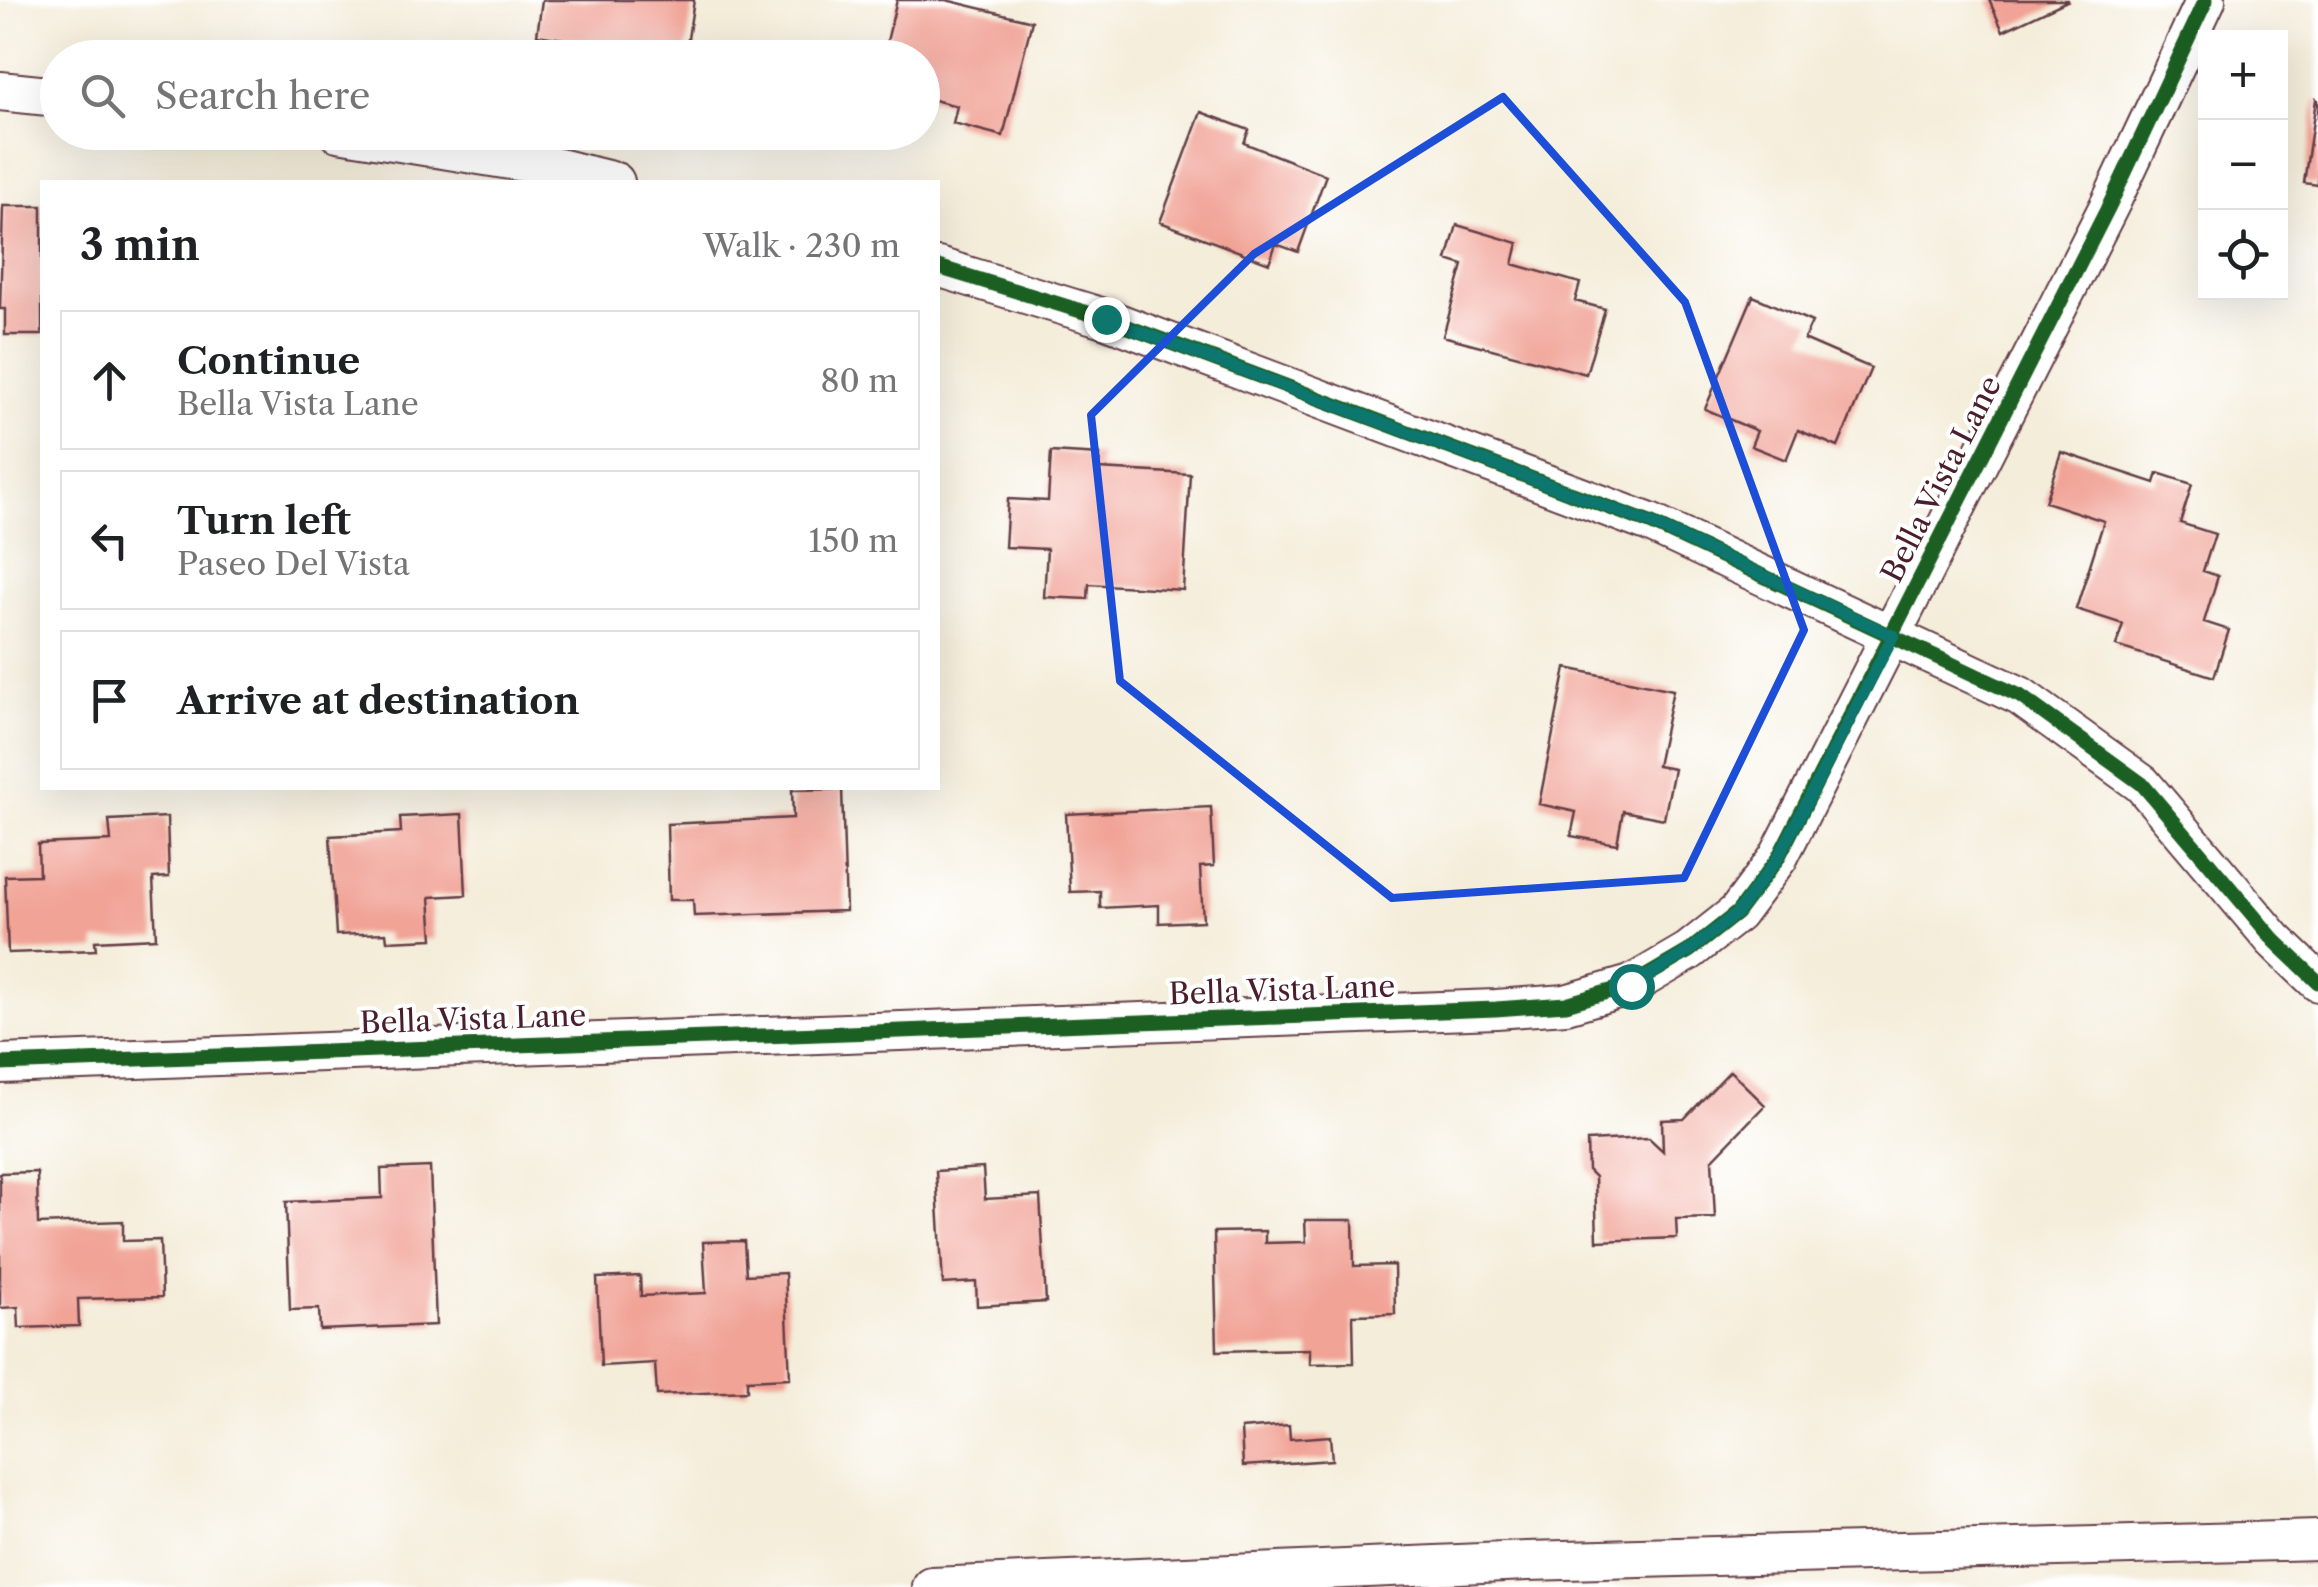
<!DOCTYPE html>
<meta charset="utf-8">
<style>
:root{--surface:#fff;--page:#f2f2f2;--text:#202124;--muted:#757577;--line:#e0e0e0}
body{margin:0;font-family:"Libre Caslon Text",serif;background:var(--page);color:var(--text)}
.controls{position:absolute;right:30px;top:30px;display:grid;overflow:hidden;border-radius:0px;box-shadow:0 10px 40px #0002}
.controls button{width:90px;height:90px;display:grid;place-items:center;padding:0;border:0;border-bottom:2px solid var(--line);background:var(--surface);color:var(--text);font:50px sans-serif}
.stop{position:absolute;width:30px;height:30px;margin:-22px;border:8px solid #0f766e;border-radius:50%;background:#fff}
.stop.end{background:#0f766e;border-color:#fff;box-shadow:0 2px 10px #0008}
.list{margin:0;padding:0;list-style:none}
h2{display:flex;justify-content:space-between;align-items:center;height:130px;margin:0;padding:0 40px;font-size:42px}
h2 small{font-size:32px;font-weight:400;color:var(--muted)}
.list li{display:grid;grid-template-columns:65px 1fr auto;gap:30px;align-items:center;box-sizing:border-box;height:140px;margin:0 20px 20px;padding:0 20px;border:2px solid var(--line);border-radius:0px}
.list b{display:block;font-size:38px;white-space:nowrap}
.list p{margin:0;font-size:32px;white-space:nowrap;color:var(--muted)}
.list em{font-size:32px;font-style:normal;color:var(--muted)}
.icon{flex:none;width:55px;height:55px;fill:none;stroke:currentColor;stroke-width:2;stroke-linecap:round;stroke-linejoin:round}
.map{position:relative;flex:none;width:2318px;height:1587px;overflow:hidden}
.search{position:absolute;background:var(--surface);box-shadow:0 10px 40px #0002;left:40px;top:40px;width:900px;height:110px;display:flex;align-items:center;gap:25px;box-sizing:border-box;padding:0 35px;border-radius:55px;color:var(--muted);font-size:38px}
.panel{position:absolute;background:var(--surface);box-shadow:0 10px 40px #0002;left:40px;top:180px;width:900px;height:610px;border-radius:0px}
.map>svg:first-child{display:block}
</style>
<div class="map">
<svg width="2318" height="1587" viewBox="0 0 2318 1587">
<rect width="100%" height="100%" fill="#fff"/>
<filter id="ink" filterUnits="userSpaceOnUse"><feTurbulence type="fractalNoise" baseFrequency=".01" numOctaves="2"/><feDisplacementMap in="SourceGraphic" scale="20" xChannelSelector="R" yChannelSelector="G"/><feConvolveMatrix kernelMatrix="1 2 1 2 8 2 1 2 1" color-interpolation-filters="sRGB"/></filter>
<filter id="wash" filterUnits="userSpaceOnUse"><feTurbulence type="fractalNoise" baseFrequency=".0048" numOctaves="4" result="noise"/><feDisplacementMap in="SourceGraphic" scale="40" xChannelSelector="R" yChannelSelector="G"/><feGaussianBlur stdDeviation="2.25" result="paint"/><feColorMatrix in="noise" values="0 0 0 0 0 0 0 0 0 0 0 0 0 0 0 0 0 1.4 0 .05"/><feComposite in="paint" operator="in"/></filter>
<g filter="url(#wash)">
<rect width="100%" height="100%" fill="#f4edda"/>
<g id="blocks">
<path fill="#f1a396" d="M542,0H694L685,58L537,35Z
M897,0H946L1032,21L1003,136L953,123L957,106L922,97V58H883Z
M1989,0H2069L2003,31Z
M2316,99L2318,100V185L2304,183Z
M1201,112L1249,130L1244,143L1326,175L1298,252L1276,244L1269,263L1160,222Z
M3,206H42V335H5V309H0Z
M1457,225L1518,243L1513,264L1580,283L1575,301L1605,309L1586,374L1443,336L1463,265L1447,260Z
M1753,296L1812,322L1804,339L1871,368L1838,447L1798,430L1786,460L1751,446L1757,431L1705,409Z
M1051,452L1100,455L1099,469L1190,474L1183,590L1089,584L1088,599L1044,597L1047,549L1005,547L1008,499L1048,501Z
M2061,452L2155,483L2158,473L2192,484L2180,523L2215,534L2203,571L2218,576L2204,622L2229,630L2214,677L2116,646L2123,624L2076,609L2104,521L2045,502Z
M1566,668L1673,690L1657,766L1674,769L1664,819L1623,811L1617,844L1571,836L1576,812L1539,804Z
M842,789L846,911L694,916L693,900H669L667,824L793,818L792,790Z
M1211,807L1214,866L1200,867L1203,921L1159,923V905L1100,908V891L1070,892L1066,814Z
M462,814L466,895L430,897L433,939L387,941L386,933L336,935L330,836L401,832L400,817Z
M167,817L169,877L153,878L156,938L95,941L96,950L8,953L5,876L39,875L38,844L111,841L109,820Z
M1730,1071L1765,1105L1712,1160L1715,1218L1676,1219L1677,1238L1597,1241L1595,1177L1588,1170L1587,1141L1649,1138L1663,1151L1662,1120L1684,1119Z
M430,1167L436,1325L320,1330L319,1309L290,1310L286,1202L382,1198L381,1169Z
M983,1168L985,1199L1040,1196L1046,1302L977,1306L976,1282L943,1284L936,1171Z
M37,1172L38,1224L123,1221V1241L160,1240L162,1297L78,1299L79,1326L19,1328L18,1307L0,1308V1173Z
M1305,1220H1353L1354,1266L1394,1265L1395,1314L1353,1315L1354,1363L1310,1364V1349L1217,1351L1214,1232L1265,1231V1243L1306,1242Z
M744,1241L746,1275L785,1273L790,1378L747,1380V1391L657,1395L655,1363L601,1366L597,1278L640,1276L641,1296L706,1293L703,1242Z
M1289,1425L1290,1439L1330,1436L1332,1460L1243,1466L1241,1429Z"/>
</g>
</g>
<g filter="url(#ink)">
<use href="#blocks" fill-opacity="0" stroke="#643e45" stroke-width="2.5"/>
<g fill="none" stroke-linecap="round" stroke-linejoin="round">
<defs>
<path id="minor" d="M0,91L58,97
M338,132L554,167L615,182
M938,267L1107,319L1650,523L2020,696L2142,784L2274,940L2318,982
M0,1064L1496,1009L1566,1004L1631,985L1689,951L1737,913L1778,858L2111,202L2206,0
M932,1587L1527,1561L2318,1540"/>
</defs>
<use href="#minor" stroke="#643e45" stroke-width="42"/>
<use href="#minor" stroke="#fff" stroke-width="38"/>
<defs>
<path id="cycleway" d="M938,267L1107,319L1650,523L2020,696L2142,784L2274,940L2318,982
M0,1064L1496,1009L1566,1004L1631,985L1689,951L1737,913L1778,858L2111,202L2206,0"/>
</defs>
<use href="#cycleway" stroke="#fff" stroke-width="21"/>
<use href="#cycleway" stroke="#1b5e20" stroke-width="15"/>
</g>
</g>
<g fill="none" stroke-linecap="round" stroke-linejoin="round" filter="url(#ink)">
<path stroke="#0f766e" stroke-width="12" d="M1106,319L1650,523L1893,636L1778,858L1737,913L1689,951L1631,986"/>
</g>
<path fill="none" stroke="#1d4ed8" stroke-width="8" stroke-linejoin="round" d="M1503,97L1685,302L1804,630L1684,878L1392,898L1120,681L1091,415L1254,254Z"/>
<g text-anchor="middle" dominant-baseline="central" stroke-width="8" stroke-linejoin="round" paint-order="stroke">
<g font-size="30" fill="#4a1f2b" stroke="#fff">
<text transform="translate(1941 479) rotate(-63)">Bella Vista Lane</text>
<text transform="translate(1282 990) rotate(-2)">Bella Vista Lane</text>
<text transform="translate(473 1019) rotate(-2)">Bella Vista Lane</text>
</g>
</g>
</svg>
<div class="controls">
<button>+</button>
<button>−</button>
<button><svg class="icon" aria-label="locate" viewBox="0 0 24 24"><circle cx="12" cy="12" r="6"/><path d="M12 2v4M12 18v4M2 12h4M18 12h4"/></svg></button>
</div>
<div class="stop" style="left:1631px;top:986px"></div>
<div class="stop end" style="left:1106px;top:319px"></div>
<div class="search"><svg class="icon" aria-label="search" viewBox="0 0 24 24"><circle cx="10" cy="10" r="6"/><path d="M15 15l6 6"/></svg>Search here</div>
<section class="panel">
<h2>3 min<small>Walk · 230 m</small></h2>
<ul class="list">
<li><svg class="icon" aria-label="ahead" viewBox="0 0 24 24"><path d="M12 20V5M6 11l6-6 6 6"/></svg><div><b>Continue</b><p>Bella Vista Lane</p></div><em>80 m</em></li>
<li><svg class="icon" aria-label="left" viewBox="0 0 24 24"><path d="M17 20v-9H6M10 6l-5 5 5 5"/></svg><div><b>Turn left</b><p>Paseo Del Vista</p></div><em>150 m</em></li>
<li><svg class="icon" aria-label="arrive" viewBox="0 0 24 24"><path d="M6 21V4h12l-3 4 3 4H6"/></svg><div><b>Arrive at destination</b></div></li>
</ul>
</section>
</div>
